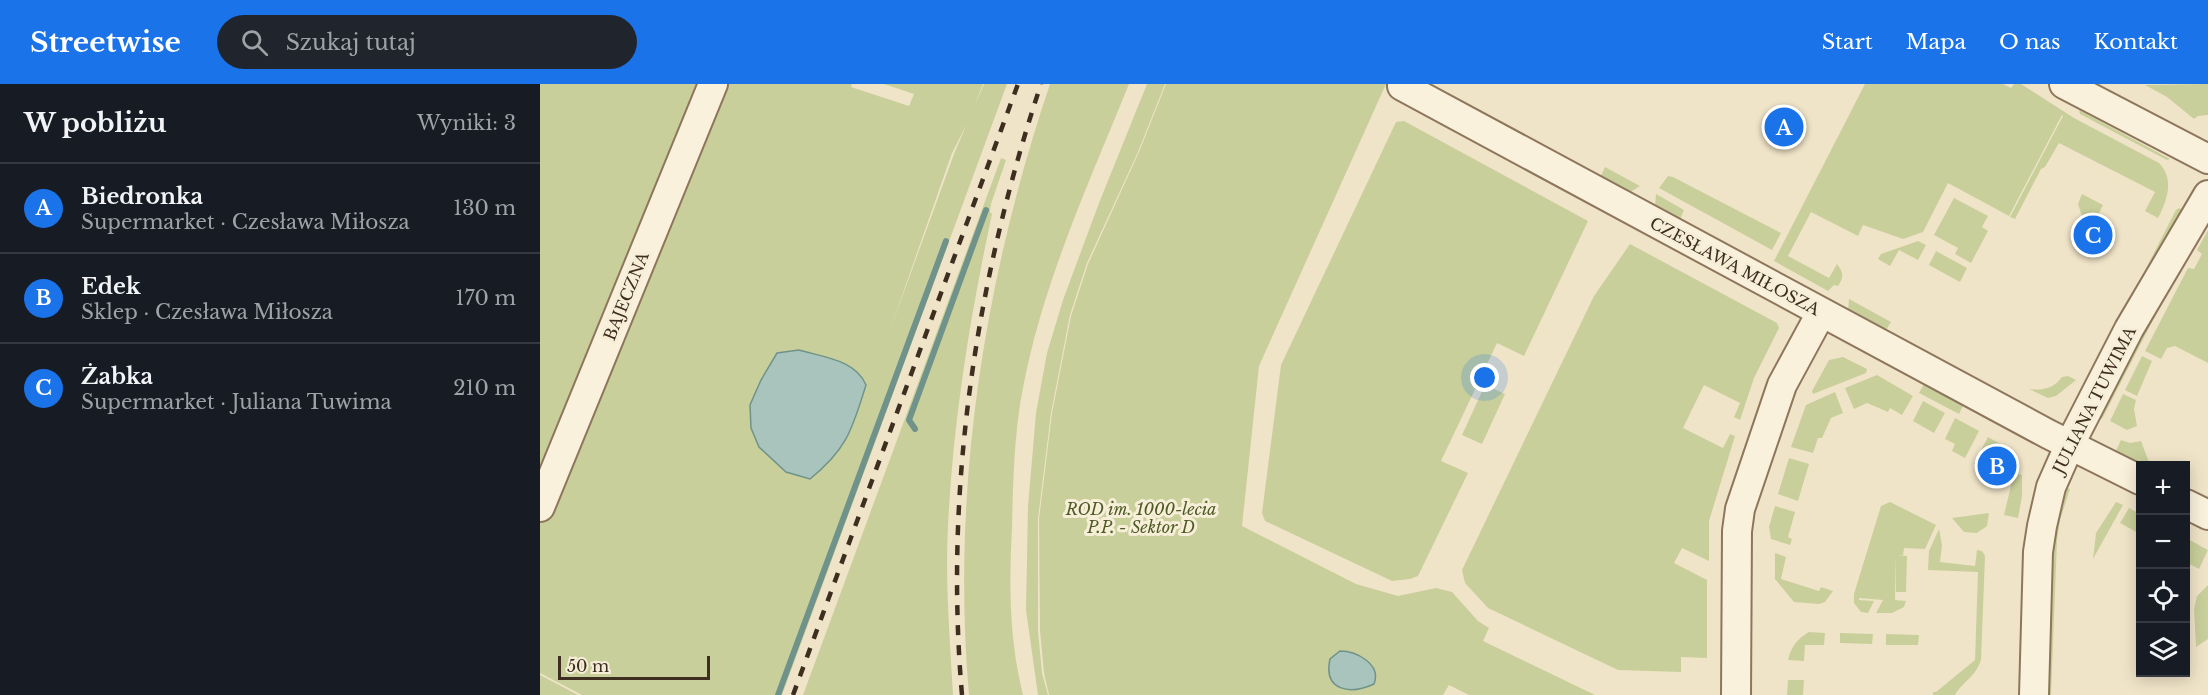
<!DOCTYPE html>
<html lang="pl">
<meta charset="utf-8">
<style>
:root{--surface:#171b24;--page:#20242c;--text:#f1f3f6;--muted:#9ea1a6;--line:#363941;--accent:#1a73e8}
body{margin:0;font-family:"Libre Baskerville",serif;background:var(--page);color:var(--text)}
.controls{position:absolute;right:18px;bottom:18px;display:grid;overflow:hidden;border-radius:0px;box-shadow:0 3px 15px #0003}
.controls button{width:54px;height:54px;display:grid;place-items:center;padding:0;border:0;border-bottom:2px solid var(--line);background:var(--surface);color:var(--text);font:30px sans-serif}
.scale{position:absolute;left:18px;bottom:15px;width:152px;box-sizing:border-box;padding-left:6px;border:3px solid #3d2e20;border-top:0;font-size:16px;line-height:21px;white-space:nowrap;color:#3d2e20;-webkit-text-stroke:4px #f7eed8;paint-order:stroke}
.you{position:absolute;left:945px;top:294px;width:21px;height:21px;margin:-15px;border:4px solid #fff;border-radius:50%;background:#1a73e8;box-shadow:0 0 0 9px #1a73e833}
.badge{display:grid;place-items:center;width:39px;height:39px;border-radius:50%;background:var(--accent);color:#fff;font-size:20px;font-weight:700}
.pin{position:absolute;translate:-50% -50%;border:3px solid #fff;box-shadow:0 2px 6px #0006}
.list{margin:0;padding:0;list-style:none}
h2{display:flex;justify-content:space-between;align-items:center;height:78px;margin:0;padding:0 24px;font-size:26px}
h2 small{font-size:20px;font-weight:400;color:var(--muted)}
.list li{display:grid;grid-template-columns:39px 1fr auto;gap:18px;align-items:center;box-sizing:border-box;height:90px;padding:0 24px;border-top:2px solid var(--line)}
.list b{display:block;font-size:22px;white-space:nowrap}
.list p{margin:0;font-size:20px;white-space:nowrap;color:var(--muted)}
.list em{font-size:20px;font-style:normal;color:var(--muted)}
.icon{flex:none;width:33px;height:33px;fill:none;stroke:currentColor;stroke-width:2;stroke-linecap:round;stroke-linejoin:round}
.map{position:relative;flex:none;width:1668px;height:611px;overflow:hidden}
header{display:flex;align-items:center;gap:36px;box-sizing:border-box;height:84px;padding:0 30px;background:var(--accent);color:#fff}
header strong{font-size:28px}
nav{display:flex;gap:33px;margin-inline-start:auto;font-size:21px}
.search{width:420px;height:54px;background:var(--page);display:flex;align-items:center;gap:15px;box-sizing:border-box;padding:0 21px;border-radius:33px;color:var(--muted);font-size:22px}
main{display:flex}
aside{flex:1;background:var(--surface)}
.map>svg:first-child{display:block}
</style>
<header>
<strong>Streetwise</strong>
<div class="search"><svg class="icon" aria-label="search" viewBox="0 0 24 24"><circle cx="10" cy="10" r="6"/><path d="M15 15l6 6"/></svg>Szukaj tutaj</div>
<nav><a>Start</a><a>Mapa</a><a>O nas</a><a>Kontakt</a></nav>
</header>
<main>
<aside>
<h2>W pobliżu<small>Wyniki: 3</small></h2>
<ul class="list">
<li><span class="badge">A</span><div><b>Biedronka</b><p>Supermarket · Czesława Miłosza</p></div><em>130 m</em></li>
<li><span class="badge">B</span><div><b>Edek</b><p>Sklep · Czesława Miłosza</p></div><em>170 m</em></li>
<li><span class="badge">C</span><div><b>Żabka</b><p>Supermarket · Juliana Tuwima</p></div><em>210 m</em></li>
</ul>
</aside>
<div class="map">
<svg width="1668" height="611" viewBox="0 0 1668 611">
<rect width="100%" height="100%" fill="#f0e4c8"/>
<path fill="#c9cf9b" d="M0,0H161L0,388Z
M189,0H312L311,3L369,22L374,10L344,0H443L430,34L412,69L349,249L414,70L444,0H467L242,611H42L0,589V440L114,160L122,162Z
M510,0H589C549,99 503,198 483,304C474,349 473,398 472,444C469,502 469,554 483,611H429C411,406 444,195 510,0Z
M607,0H625L598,68L547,179L530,231L511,329L498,435V547L502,589L508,611H498L486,526L488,422L496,329L507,269L523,216L559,119Z
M626,0H846L719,282L702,442L816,500L858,512L896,504L912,508L938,537L949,544L943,557L1055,611H929L909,601L903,611H509L504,589L500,547L499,435L512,329L531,232L548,180L599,68Z
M1325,0H1463L1471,4L1474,0H1481L1534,34L1619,79C1635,95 1627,117 1618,134L1605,127L1615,108L1519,59L1505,83L1501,85L1475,135L1470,133L1523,32L1522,31L1469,132L1408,99L1383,148L1363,155L1323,141L1318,152L1271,128L1248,172L1289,194L1297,180C1304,189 1304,193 1298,202L1294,201L1288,207L1234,177Z
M1668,0V31L1658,32L1654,35L1627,13L1605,1Z
M1539,26L1630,75L1627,76L1540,30Z
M864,37L1048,137L984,272L957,259L901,377L928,389L878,492L870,495L852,497L725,437L722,429L741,281L856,38Z
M461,74L466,76L451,120L450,128L452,130C430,233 413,337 408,442C405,498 410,555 413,611H263Z
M1065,83L1100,102L1089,109L1059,96Z
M1128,92L1133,93L1241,149L1232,166L1119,104Z
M1116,110L1144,126L1138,140L1115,123Z
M1542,110L1563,121L1555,137L1545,141L1538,120Z
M1414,114L1448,132L1442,143L1448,147L1431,179L1415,170L1418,164L1394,151Z
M1639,124L1644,127L1603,195L1601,194L1636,126Z
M1668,146V279L1635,262L1627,264L1621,275L1605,267L1648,184L1654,185L1662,170L1657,166Z
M1378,157L1386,161L1378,176L1359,166L1350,182L1338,175L1341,170Z
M1090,160L1237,239L1239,244L1214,294L1200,336L1194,333L1200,319L1164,301L1143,344L1183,364L1190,350L1195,352L1169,437V477L1142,464L1134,479L1167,496V574L1141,573V588L1078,586L948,524L925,499L922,486L1054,212Z
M1396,167L1427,184L1420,198L1389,181Z
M1628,207L1562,335L1557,333L1624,209Z
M1309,215L1351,238L1343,251L1308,228Z
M1602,272L1612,277L1597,312L1585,306Z
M1303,273L1327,285L1326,289L1273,310L1272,307L1289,276Z
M1337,291L1373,312L1362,331L1350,324L1348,328L1327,319L1314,325L1305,304Z
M1528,292L1536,296L1516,312L1508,314L1489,305C1503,307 1514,304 1522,293Z
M1387,295L1426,316L1419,330L1379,309Z
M945,301L965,310L942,360L922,351Z
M1295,308L1303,329L1291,334L1282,354H1278L1273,369L1251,363L1266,321Z
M1583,310L1596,316L1594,325L1597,342L1587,346L1570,337Z
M1383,317L1405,329L1394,349L1373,337Z
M1415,334L1439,347L1425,374L1412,367L1415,360L1405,355Z
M1448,353L1464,362L1465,365L1460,378L1447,370L1444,375L1438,372Z
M1581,356L1590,359L1601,357L1610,381L1600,382L1573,373Z
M1249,374L1269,380L1258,417L1238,410Z
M1474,389L1482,391V412L1478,434L1464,431Z
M1524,403L1530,405L1520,436L1517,457L1511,611H1505L1511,457Z
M1350,418L1396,441L1385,465L1364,464L1363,471H1358L1367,472L1366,508H1356V471L1355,516L1366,517L1364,523L1352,529H1336L1343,516L1319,514V516L1334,517L1328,529L1321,528L1314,519V510L1341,422Z
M1576,418L1583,421L1553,475L1556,449Z
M1235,422L1255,428L1248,453L1252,455L1250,461L1231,455L1229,443Z
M1589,424L1600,430V450L1580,439Z
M1449,429L1447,442L1437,449L1424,448L1412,434Z
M1399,445L1402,461L1400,478L1435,482L1437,466L1442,467L1445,472L1441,576C1435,594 1423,597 1415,611H1393V608H1396L1435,576L1438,488L1388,486L1389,467Z
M1646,454L1668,466L1659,485L1646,478Z
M1235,469L1246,473L1241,495L1279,507L1281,503L1293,507L1285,518L1279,520L1254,518L1235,495Z
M1668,501V555L1656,563L1654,525L1657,512Z
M1269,548L1285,549L1284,561H1265L1264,577L1248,576C1251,563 1257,555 1269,548Z
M1300,549L1333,550L1332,560L1300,559Z
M1346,550L1379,551L1378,561H1346Z
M0,591L38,611H0Z
M1248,596H1264L1263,611H1247Z"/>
<path fill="#a9c4bc" stroke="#6f938a" stroke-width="1.5" d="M259,266C283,273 316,276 326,301C312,345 308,364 270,395L246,388L219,363L211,344L210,321L221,296L237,269Z
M800,567C816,567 842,580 834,600C810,611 783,607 790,575Z"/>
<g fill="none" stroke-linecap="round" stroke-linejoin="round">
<path stroke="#6f938a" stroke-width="6" d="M375,345L369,336L446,126
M238,611L406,157"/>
<defs>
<path id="minor" d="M1524,0L1668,75
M862,2L1508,350L1600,396
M1646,420L1668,431
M0,423L173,0
M1196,611L1197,447L1200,425L1242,301L1281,229
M1494,611L1498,468L1502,442L1511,403L1530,360L1589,245L1668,111"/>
</defs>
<use href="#minor" stroke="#8d765c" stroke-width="32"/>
<use href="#minor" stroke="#faf1dc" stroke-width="28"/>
<path stroke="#3d2e20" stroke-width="4.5" stroke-dasharray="10 10" stroke-linecap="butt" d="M253,611L478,0
M422,611C404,404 436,196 501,0"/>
</g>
<g text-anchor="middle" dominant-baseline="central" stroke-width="6" stroke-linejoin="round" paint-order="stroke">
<g font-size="16" fill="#3d2e20" stroke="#f7eed8">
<text transform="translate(1195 182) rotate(28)">CZESŁAWA MIŁOSZA</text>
<text transform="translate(86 212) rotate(-68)">BAJECZNA</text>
<text transform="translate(1554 316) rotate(-63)">JULIANA TUWIMA</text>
</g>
<g font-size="16" font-style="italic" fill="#4d5a26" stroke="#f7eed8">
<text x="601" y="425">ROD im. 1000-lecia<tspan x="601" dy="18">P.P. - Sektor D</tspan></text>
</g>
</g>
</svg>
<div class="controls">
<button>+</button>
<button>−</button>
<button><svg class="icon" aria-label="locate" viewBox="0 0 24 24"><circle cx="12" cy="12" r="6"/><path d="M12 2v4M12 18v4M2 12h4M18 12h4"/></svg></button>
<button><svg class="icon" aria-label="layers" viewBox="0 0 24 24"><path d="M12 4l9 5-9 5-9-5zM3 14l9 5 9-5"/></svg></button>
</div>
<div class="scale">50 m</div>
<div class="you"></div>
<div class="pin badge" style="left:1244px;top:43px">A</div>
<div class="pin badge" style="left:1457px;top:382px">B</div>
<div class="pin badge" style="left:1553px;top:151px">C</div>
</div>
</main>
